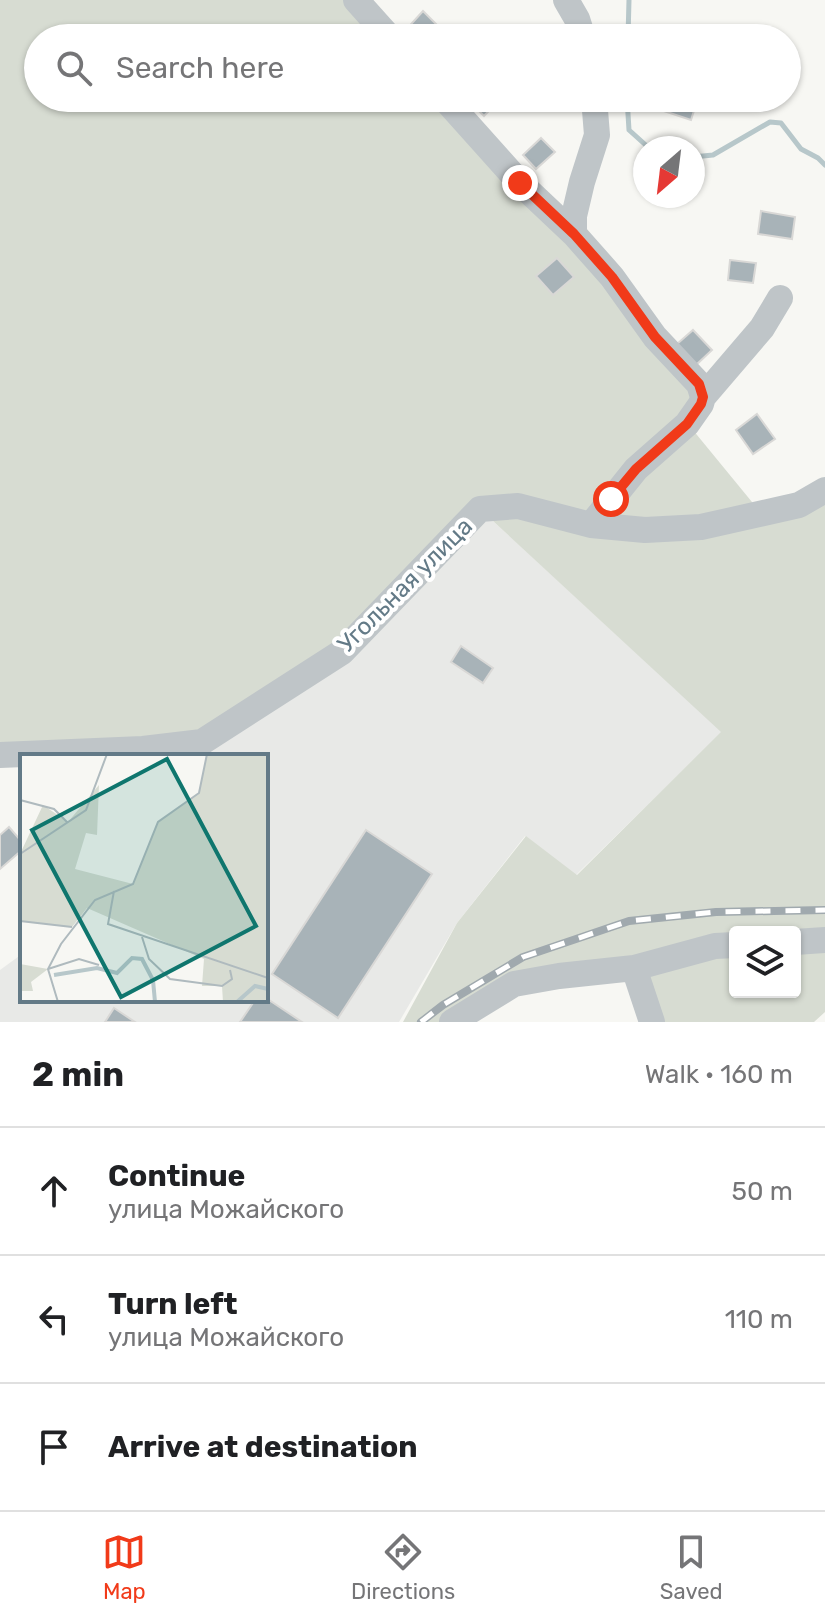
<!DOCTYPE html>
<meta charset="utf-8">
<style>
:root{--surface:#fff;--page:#f6f6f6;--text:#202124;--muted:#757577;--line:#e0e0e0;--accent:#f13a19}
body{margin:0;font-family:Rubik,sans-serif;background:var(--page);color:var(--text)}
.controls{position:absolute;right:24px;bottom:24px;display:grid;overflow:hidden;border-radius:8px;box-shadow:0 2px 6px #0004}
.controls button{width:72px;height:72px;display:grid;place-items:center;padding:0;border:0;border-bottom:2px solid var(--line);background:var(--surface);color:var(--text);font:40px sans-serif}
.compass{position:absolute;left:633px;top:136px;width:72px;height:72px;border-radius:50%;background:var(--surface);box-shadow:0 2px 6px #0004;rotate:208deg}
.stop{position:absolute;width:24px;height:24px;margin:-18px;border:6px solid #f13a19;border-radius:50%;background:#fff}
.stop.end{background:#f13a19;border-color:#fff;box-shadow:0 2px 8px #0008}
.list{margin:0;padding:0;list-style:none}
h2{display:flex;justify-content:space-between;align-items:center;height:104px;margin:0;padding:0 32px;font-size:34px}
h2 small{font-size:26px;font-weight:400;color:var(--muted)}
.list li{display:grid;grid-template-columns:52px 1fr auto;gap:24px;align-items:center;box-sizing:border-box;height:128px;padding:0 32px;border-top:2px solid var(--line)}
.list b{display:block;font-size:30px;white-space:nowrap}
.list p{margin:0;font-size:26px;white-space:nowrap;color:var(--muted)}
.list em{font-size:26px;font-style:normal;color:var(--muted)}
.icon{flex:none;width:44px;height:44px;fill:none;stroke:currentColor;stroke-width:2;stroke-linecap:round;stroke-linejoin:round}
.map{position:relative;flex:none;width:825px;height:1022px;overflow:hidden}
.search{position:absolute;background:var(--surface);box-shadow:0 2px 6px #0004;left:24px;right:24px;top:24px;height:88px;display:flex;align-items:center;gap:20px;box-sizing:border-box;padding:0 28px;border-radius:44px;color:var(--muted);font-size:30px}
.sheet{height:488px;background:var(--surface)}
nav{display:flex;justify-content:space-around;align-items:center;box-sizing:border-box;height:112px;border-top:2px solid var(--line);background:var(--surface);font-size:22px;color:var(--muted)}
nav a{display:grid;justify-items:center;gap:4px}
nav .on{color:var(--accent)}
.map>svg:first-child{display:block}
</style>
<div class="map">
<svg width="825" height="1022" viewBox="0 0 825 1022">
<rect width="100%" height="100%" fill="#f7f7f3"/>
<path fill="#e8e9e7" d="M480,509L722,732L576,875L525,836L457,923L399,1022H0V970L22,954V1000H266V756H146Z"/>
<path fill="#d7dcd2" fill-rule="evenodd" d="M0,0H356L390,38H38V98H444L699,384L688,424L761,513L825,490V1012L814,1022H652L634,969L560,976L452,1022H403L457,923L526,836L577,875L721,732L480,509L342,652L202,742L0,755ZM735,932H795V992H735Z"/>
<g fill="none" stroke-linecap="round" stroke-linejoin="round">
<path stroke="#b7c7ca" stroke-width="5" d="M628,38L629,0
M627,98L629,130L649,148
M693,157L713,155L770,122L781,123L801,149L818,158L825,165"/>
</g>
<path fill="#a8b3b8" stroke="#d9d8d6" stroke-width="2" d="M423,11L447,35L444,38H408L403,33Z
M466,98H501L484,116Z
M664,98H698L691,120L661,110Z
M541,138L555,152L536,169L523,155Z
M761,211L795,217L792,239L758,234Z
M557,258L574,277L553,295L536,276Z
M730,260L756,263L753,283L728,280Z
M693,330L712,350L696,365L677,344Z
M757,414L775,439L753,454L736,430Z
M461,646L493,668L483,683L451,662Z
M9,827L22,842V850L0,869V835Z
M366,830L432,874L338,1018L272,974Z
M266,998L302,1022H240L255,1000H266Z
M114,1008L135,1022H105Z"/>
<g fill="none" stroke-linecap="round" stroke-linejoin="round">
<path stroke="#bfc5c8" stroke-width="26" d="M356,0L390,38
M566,0L577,19L583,38
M444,98L520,183L574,234L612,277L655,337L699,384L703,397L701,404L687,424L636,469L591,525
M574,234V216L582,182L597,135L594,98
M703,397L762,328L780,298
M0,755L143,749L202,742L342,652L480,509L518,506L591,525L645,530L701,527L799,505L825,490
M795,942L825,940
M634,968L652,1022
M452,1022L514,984L559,976L634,968L715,946L735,945"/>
<defs>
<path id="rail" d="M421,1022L443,1005L523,957L629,921L716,912L825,910"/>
</defs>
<use href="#rail" stroke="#a0a9ae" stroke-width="8"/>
<use href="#rail" stroke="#fff" stroke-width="5" stroke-dasharray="15" stroke-linecap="butt"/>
</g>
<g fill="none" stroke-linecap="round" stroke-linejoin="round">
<path stroke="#f13a19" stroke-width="10" d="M520,183L574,234L612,277L655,337L699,384L703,397L701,404L687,424L636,469L611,499"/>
</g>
<g text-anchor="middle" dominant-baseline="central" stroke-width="8" stroke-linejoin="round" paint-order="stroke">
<g font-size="24" fill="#637a87" stroke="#fff">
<text transform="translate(405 585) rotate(-45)">Угольная улица</text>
</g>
</g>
<g transform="translate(20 754)">
<rect width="248" height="248" fill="#f7f7f3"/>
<path d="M187,0H248V248H203L202,232H182L184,205L67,154L52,173L0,167V100L23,51L48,68L79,31L77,81L66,79L55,115L113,130L138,68L179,39ZM0,210L28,215L11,228L13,237H0Z" fill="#d7dcd2"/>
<path fill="none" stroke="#b7c7ca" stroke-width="4" d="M34,221L77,214L97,219L112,204L122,205L133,226L135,248M217,248L235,232L248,235"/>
<path fill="none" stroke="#afbabe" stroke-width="2" d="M0,46L34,55L48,69M0,100L66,56L87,0M94,137L88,170L248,224M0,167L52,173M122,183L129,205L150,225L202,232L212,225L210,216M28,215L59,205L79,211M38,248L28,215L41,190L75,146L113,130L138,68L179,39L187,0"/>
<path fill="#0f766e" fill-opacity="0.15" stroke="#0f766e" stroke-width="4" d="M147,5L236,172L101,243L12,76Z"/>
<rect width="248" height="248" fill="none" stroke="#637a87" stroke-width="4"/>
</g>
</svg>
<div class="controls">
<button><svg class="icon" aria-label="layers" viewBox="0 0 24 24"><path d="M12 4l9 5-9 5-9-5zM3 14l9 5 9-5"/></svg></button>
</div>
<svg class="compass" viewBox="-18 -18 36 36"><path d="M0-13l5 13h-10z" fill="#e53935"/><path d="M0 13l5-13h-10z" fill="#757577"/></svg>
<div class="stop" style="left:611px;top:499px"></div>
<div class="stop end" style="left:520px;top:183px"></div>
<div class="search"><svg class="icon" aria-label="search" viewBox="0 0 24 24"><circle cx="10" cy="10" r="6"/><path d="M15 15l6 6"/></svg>Search here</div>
</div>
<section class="sheet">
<h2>2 min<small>Walk · 160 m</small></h2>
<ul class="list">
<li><svg class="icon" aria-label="ahead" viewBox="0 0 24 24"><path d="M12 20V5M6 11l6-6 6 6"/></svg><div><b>Continue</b><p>улица Можайского</p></div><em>50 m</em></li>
<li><svg class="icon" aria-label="left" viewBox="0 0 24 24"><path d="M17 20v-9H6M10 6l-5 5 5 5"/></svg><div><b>Turn left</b><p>улица Можайского</p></div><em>110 m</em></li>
<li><svg class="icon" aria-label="arrive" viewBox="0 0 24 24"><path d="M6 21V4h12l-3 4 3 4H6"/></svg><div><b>Arrive at destination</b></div></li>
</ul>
</section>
<nav>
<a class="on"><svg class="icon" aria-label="map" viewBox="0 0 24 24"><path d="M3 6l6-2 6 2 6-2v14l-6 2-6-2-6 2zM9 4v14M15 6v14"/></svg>Map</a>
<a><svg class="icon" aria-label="directions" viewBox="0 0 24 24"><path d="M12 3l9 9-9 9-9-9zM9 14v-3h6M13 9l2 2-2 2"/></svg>Directions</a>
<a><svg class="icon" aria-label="saved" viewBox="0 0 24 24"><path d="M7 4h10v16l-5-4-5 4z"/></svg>Saved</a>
</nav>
